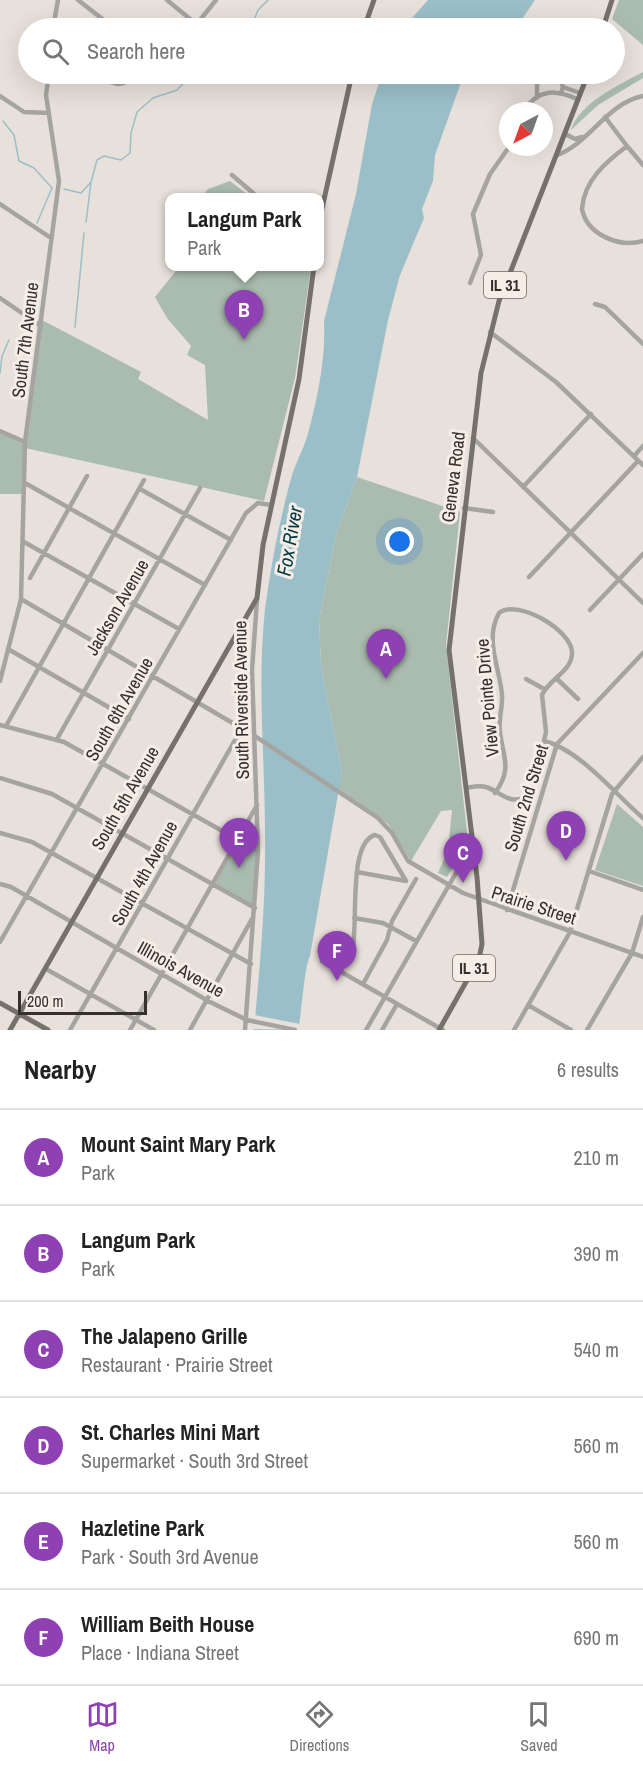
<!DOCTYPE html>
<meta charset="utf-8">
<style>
:root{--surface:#fff;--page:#f2f2f2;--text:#222;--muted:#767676;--line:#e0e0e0;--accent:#8e41b2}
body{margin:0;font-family:"Archivo Narrow",sans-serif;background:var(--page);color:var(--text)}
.compass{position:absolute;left:499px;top:102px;width:54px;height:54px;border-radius:50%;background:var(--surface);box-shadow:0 6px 24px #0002;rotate:221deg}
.scale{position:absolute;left:18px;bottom:15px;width:129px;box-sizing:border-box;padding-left:6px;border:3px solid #33302d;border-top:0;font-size:16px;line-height:21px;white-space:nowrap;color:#33302d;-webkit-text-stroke:4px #f6ede7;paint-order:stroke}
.you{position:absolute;left:400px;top:542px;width:21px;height:21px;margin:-15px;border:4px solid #fff;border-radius:50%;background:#1a73e8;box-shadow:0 0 0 9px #1a73e833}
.badge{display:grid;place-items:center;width:39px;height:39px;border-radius:50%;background:var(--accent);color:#fff;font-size:20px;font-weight:700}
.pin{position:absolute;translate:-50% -50px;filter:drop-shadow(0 2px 3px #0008)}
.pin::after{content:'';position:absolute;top:32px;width:21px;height:18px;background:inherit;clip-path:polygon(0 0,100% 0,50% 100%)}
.popup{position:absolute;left:165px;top:193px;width:159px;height:78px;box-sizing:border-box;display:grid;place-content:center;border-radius:12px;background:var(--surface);filter:drop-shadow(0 2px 4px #0005);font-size:20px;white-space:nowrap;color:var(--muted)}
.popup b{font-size:22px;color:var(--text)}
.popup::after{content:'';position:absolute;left:50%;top:100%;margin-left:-12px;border:12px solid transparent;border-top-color:var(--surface)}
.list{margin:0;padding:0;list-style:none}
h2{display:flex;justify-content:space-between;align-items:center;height:78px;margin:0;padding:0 24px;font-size:26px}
h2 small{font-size:20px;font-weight:400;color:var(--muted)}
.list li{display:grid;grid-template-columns:39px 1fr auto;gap:18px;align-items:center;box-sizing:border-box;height:96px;padding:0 24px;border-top:2px solid var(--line)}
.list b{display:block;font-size:22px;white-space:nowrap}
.list p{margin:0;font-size:20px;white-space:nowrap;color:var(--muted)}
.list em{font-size:20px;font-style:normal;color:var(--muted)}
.icon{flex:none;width:33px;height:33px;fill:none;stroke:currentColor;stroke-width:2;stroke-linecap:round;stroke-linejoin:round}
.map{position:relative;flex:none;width:643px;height:1030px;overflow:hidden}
.search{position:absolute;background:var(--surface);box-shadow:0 6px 24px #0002;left:18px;right:18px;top:18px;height:66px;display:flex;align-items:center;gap:15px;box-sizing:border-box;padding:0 21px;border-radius:33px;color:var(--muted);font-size:22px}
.sheet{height:654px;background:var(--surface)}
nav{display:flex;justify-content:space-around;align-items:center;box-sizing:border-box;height:84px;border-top:2px solid var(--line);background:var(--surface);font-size:16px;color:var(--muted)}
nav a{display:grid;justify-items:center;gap:3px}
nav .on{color:var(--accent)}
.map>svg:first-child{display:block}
</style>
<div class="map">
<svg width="643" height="1030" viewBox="0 0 643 1030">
<rect width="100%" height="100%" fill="#e8e0da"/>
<path fill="#aabcaf" d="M619,0H643V45L612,19Z
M643,72V78L598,105L571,130C579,103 619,85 643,72Z
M230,181L251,197H202L208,189Z
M179,267H311L295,378L264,501L25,448L23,494H0V433L24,442L42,320L141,372L138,379L208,420L205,365L187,355L191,346L167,318L155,297Z
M357,477L460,512L446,645L468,841L447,877L438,873L448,850L452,810L441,811L411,861L388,824L337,788L342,771L321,667L319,619L336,534Z
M617,804L643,827V886L595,870Z
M237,841L257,852L253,906L213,884Z"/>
<path fill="#9bbfc8" d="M428,0H535L516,28H403Z
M382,74H464L435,155L433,181L422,209L424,218L400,275L388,320L357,477L336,534L319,619L321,667L342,771L310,956C304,967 302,1013 298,1030H254C260,965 266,901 265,835C265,760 257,684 265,609C271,564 280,518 292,475C296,462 303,450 307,437C317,401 326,359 324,321L356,194L372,104Z"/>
<path fill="#e8e0da" d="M254,1015L300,1024L299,1030L253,1029Z"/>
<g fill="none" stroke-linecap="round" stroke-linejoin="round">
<path stroke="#9bbfc8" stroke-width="1.5" d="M251,28L258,10L268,0
M3,121L14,135L19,161L34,168L52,188L37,223
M64,189L81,193L90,183
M86,222L91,182L97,160L104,156L121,160L130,153L131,133L137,112L153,98L177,90L192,74
M75,327L84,233
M0,373L2,356L9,340"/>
<path stroke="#a6a4a1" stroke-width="4.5" d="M78,0L114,28
M167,0L201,28
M196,25L216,0
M53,28L58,0
M80,74L118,84L124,83L133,74
M552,74L559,77L563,87L561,93
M563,87L580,93
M0,96L24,112L49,113
M537,96V81L551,74
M523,111C539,89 554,89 577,99
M605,117L627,146
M565,134L575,139L582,137
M557,155C589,144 607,103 643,96
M643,165L627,146C606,162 584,180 582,209C587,235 620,248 643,241
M232,175L259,198
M0,204L51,238
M470,283L481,255L473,214L490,174L509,147
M0,298L41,326
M595,304L605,307L643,344
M490,332L556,382L643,465
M0,431L25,442
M473,438L643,603
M634,456L643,446
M25,483L205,585
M523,487L591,414
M140,489L231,540
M464,508L493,512
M24,542L179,629
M529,577L638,461
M30,578L87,476
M21,599L236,725L239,733L70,1030
M590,610L643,554
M8,649L129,719
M556,678L578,699
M526,679L544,689
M0,681L21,599L25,442L59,181L46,95L49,74
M0,725L64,742L258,851
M6,726L144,480
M255,736L378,818L392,833L408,861L463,893L643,957
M57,739L200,488
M544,741C579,749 616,795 643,818
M0,778L52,794L255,908
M466,788C472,787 480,785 486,787C504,793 511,809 532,792L546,732L542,695C549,679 571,672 572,654C574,631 517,598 499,613C484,640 500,668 502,695C503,707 498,719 500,732C503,758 513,768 495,793
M0,833L32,842L251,964
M589,871L643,890
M357,872L406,881
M0,884L11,887L210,1002L247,1020L295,1030
M507,910L557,744L643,653
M354,918L383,923L416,941
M0,942L246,513L258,503L271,505
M322,961L443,1030
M46,969L154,1030
M340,971C344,965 350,958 352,951C359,927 347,843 375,835L380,837L406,881
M363,984L387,940L392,921L416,879
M528,1005L571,1030
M130,1030L257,805
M190,1030L253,917
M245,1030L258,851L252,670L257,600
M366,1030L472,845
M382,1030L397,1004
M514,1030L570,932L612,794L643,757
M587,1030L632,953L643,917"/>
<path stroke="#75726b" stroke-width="5" d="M364,28L374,0
M603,28L612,0
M319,222L352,74
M0,1003L48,1030
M10,1030L257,598L263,545L299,379L314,266
M439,1030L479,959L482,944L477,877L449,650L481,373L499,301L588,74"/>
</g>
<g text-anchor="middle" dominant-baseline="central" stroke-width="6" stroke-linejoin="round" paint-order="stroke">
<g fill="#f6ede7" stroke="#6e6965" stroke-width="1.5">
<rect x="484" y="272" width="42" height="26" rx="4.5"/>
<rect x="453" y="955" width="42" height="26" rx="4.5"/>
</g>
<g font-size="16" font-weight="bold" fill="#33302d">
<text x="505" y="285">IL 31</text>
<text x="474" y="968">IL 31</text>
</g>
<g font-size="18" fill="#33302d" stroke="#f6ede7">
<text transform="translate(25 340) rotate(-83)">South 7th Avenue</text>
<text transform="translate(453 477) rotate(-83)">Geneva Road</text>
<text transform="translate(117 607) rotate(-60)">Jackson Avenue</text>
<text transform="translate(487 698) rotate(-95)">View Pointe Drive</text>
<text transform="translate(241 700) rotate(-91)">South Riverside Avenue</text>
<text transform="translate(119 709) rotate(-60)">South 6th Avenue</text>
<text transform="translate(125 798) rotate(-60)">South 5th Avenue</text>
<text transform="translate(526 798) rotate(-73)">South 2nd Street</text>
<text transform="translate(144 873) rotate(-61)">South 4th Avenue</text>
<text transform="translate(534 905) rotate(18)">Prairie Street</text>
<text transform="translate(181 969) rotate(29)">Illinois Avenue</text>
</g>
<g font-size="20" font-style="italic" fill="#003a45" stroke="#f6ede7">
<text transform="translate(289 541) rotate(-80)">Fox River</text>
</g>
</g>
</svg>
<svg class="compass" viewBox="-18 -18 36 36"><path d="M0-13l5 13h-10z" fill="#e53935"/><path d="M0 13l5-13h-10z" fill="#767676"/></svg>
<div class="scale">200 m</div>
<div class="you"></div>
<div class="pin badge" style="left:386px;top:679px">A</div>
<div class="pin badge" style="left:244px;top:340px">B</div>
<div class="popup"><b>Langum Park</b>Park</div>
<div class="pin badge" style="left:463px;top:883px">C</div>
<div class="pin badge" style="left:566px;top:861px">D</div>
<div class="pin badge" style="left:239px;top:868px">E</div>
<div class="pin badge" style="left:337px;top:981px">F</div>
<div class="search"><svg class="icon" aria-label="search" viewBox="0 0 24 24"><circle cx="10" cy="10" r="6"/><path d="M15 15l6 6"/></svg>Search here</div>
</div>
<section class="sheet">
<h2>Nearby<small>6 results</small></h2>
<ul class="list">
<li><span class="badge">A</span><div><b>Mount Saint Mary Park</b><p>Park</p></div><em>210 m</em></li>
<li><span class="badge">B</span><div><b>Langum Park</b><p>Park</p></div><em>390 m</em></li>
<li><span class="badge">C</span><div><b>The Jalapeno Grille</b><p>Restaurant · Prairie Street</p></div><em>540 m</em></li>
<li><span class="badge">D</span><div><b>St. Charles Mini Mart</b><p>Supermarket · South 3rd Street</p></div><em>560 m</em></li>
<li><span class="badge">E</span><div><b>Hazletine Park</b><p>Park · South 3rd Avenue</p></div><em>560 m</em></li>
<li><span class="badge">F</span><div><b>William Beith House</b><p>Place · Indiana Street</p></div><em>690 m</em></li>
</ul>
</section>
<nav>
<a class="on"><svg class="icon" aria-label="map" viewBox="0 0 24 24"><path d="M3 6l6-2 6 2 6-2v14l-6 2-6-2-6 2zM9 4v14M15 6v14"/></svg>Map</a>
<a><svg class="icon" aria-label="directions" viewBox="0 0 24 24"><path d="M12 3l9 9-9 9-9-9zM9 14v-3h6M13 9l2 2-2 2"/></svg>Directions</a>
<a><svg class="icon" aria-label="saved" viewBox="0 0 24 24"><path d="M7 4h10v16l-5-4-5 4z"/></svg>Saved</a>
</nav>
